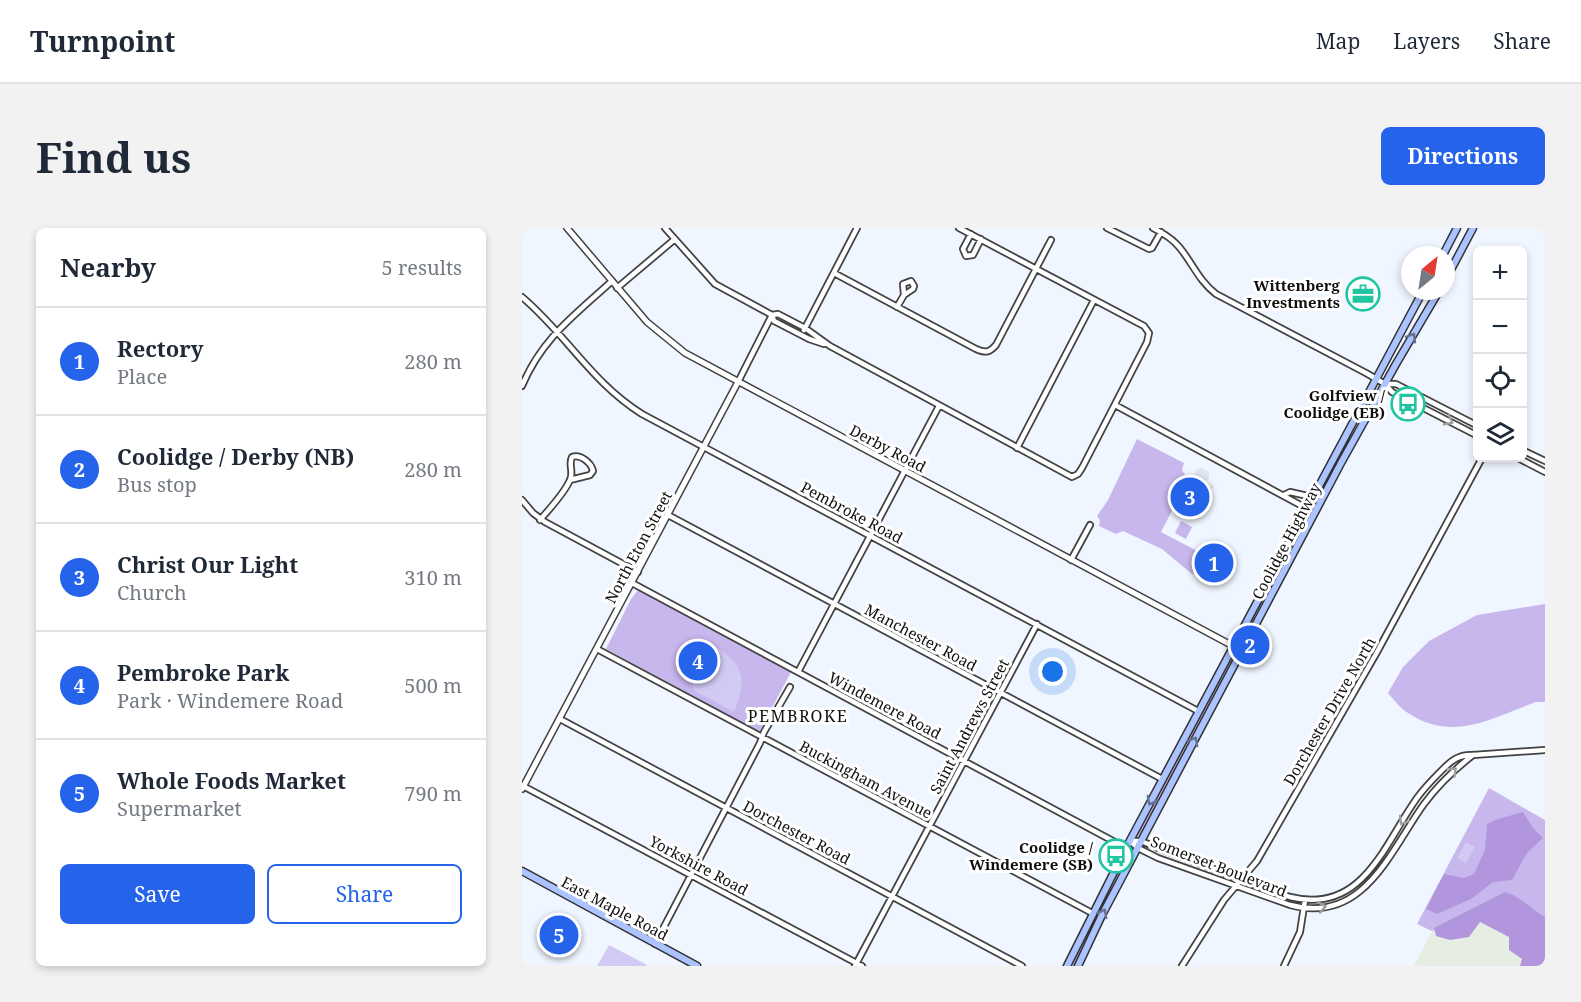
<!DOCTYPE html>
<meta charset="utf-8">
<style>
:root{--surface:#fff;--page:#f2f2f3;--text:#1f2937;--muted:#747a83;--line:#e0e1e3;--accent:#2563eb}
body{margin:0;font-family:"Noto Serif",serif;background:var(--page);color:var(--text)}
.controls{position:absolute;right:18px;top:18px;display:grid;overflow:hidden;border-radius:9px;box-shadow:0 3px 9px #0003}
.controls button{width:54px;height:54px;display:grid;place-items:center;padding:0;border:0;border-bottom:2px solid var(--line);background:var(--surface);color:var(--text);font:30px sans-serif}
.compass{position:absolute;left:879px;top:18px;width:54px;height:54px;border-radius:50%;background:var(--surface);box-shadow:0 3px 9px #0003;rotate:30deg}
.you{position:absolute;left:531px;top:444px;width:21px;height:21px;margin:-15px;border:4px solid #fff;border-radius:50%;background:#1a73e8;box-shadow:0 0 0 9px #1a73e833}
.badge{display:grid;place-items:center;width:39px;height:39px;border-radius:50%;background:var(--accent);color:#fff;font-size:20px;font-weight:700}
.pin{position:absolute;translate:-50% -50%;border:3px solid #fff;box-shadow:0 2px 6px #0006}
.list{margin:0;padding:0;list-style:none}
h2{display:flex;justify-content:space-between;align-items:center;height:78px;margin:0;padding:0 24px;font-size:26px}
h2 small{font-size:20px;font-weight:400;color:var(--muted)}
.list li{display:grid;grid-template-columns:39px 1fr auto;gap:18px;align-items:center;box-sizing:border-box;height:108px;padding:0 24px;border-top:2px solid var(--line)}
.list b{display:block;font-size:22px;white-space:nowrap}
.list p{margin:0;font-size:20px;white-space:nowrap;color:var(--muted)}
.list em{font-size:20px;font-style:normal;color:var(--muted)}
.actions{display:flex;gap:12px;padding:18px 24px}
.actions a{flex:1;padding:14px 0;border:2px solid var(--accent);border-radius:9px;text-align:center;font-size:21px;color:var(--accent)}
.actions .main{background:var(--accent);color:#fff}
.icon{flex:none;width:33px;height:33px;fill:none;stroke:currentColor;stroke-width:2;stroke-linecap:round;stroke-linejoin:round}
.map{position:relative;flex:none;width:1023px;height:738px;overflow:hidden;border-radius:9px}
header{display:flex;align-items:center;gap:36px;box-sizing:border-box;height:84px;padding:0 30px;background:var(--surface);border-bottom:2px solid var(--line)}
header strong{font-size:28px}
nav{display:flex;gap:33px;margin-inline-start:auto;font-size:21px}
.intro{display:flex;align-items:center;justify-content:space-between;box-sizing:border-box;height:144px;padding:0 36px}
h1{margin:0;font-size:42px}
.button{padding:15px 27px;border-radius:9px;background:var(--accent);color:#fff;font-size:21px;font-weight:700}
main{display:flex;gap:36px;padding:0 36px}
aside{flex:1;background:var(--surface);border-radius:9px;box-shadow:0 3px 9px #0003}
.map>svg:first-child{display:block}
</style>
<header>
<strong>Turnpoint</strong>
<nav><a>Map</a><a>Layers</a><a>Share</a></nav>
</header>
<div class="intro"><h1>Find us</h1><a class="button">Directions</a></div>
<main>
<aside>
<h2>Nearby<small>5 results</small></h2>
<ul class="list">
<li><span class="badge">1</span><div><b>Rectory</b><p>Place</p></div><em>280 m</em></li>
<li><span class="badge">2</span><div><b>Coolidge / Derby (NB)</b><p>Bus stop</p></div><em>280 m</em></li>
<li><span class="badge">3</span><div><b>Christ Our Light</b><p>Church</p></div><em>310 m</em></li>
<li><span class="badge">4</span><div><b>Pembroke Park</b><p>Park · Windemere Road</p></div><em>500 m</em></li>
<li><span class="badge">5</span><div><b>Whole Foods Market</b><p>Supermarket</p></div><em>790 m</em></li>
</ul>
<div class="actions"><a class="main">Save</a><a>Share</a></div>
</aside>
<div class="map">
<svg width="1023" height="738" viewBox="0 0 1023 738">
<rect width="100%" height="100%" fill="#f0f6ff"/>
<path fill="#e6eee3" d="M984,669L1023,738H892L910,703Z"/>
<path fill="#c8b7ec" d="M615,211L662,235L660,242L663,247L652,268L656,271L639,304L681,326L671,347L640,321L601,303L594,306L577,298L578,292L575,288L586,272Z
M814,231L790,284L737,381L757,336Z
M659,293L670,299L664,311L653,305Z
M116,362L269,444L237,504L84,421L109,371Z
M1023,376V474H1014C970,490 931,515 886,485C879,481 872,472 866,465L881,439L907,413L955,387Z
M730,388L734,390L619,607L616,608L615,605Z
M967,560L1023,592V691L984,669L910,703L895,696Z
M610,619L611,623L553,738H548L607,620Z"/>
<path fill="#b196dd" d="M1001,584L1011,600L1021,610L1005,625L990,652L971,654L949,671L915,686L904,681L922,646L942,650L952,646L963,622L965,596L976,591Z
M983,664C1000,669 1008,681 1023,689V738H998L1000,731L987,722V709L958,694L947,709L928,712L914,708L912,700Z"/>
<path fill="#d1caf3" d="M192,418C222,436 226,452 212,484L173,463L170,457Z
M944,614L953,619L944,635L935,630Z
M87,717L125,737L124,738H75Z"/>
<path fill="#dee6f0" d="M680,240L687,244V250L684,254L692,258L689,263L679,258L682,252L672,246L675,241Z"/>
<g fill="none" stroke-linecap="round" stroke-linejoin="round">
<defs>
<path id="minor" d="M143,0L193,56L250,87L252,93L256,95L287,111L302,116
M585,0L627,21L630,20L639,4
M631,0C641,5 651,11 658,20C671,36 677,53 694,66L844,145L863,156L870,164L956,208
M449,6L441,21L444,28L451,27L459,11
M312,45L454,121C463,125 467,125 474,117L529,12
M95,60L153,11
M0,69C44,106 69,154 120,186L676,483
M375,79L382,67L381,56L389,53L392,58L391,61L382,67
M250,87L256,86L283,100L308,118L550,249L556,246L560,240L625,114L627,105L622,98L437,0
M282,102L335,0
M216,154L250,87
M863,156H874L956,198
M0,158C20,110 53,87 90,53
M593,177L784,280
M495,220L572,72
M1000,222L1023,233
M996,230L1023,244
M762,267L768,264L790,269
M0,272L11,285L23,294L116,344
M146,287L640,551
M18,292C28,280 42,266 48,252C52,244 46,236 50,229C58,226 69,234 71,243L68,247L48,252
M549,332L568,297
M110,355L604,620
M75,421L570,685
M276,444L417,178
M38,491L500,738
M1,558L340,738
M608,613H619L641,622L768,669C841,687 862,616 895,570C902,560 911,551 920,542C929,533 937,526 951,527L1023,522
M608,613L616,620L636,630L768,677C842,697 868,623 902,576C916,557 933,541 951,527
M133,716L238,515L242,504L268,459
M333,738L515,396
M660,738L702,672L735,633L854,426L960,230
M762,738L778,704L783,672"/>
<path id="tertiary" d="M45,0L125,94L163,125L711,418
M0,561L216,154"/>
<path id="secondary" d="M921,27L935,0
M924,51L951,0
M0,643L175,738
M545,738L604,620L901,63
M556,738L579,689L819,235L874,136L917,63"/>
</defs>
<use href="#minor" stroke="#424242" stroke-width="8"/>
<use href="#tertiary" stroke="#424242" stroke-width="8"/>
<use href="#secondary" stroke="#313131" stroke-width="9"/>
<use href="#minor" stroke="#fff" stroke-width="4.5"/>
<use href="#tertiary" stroke="#fff" stroke-width="5"/>
<use href="#secondary" stroke="#abc3ff" stroke-width="6"/>
</g>
<defs><path id="oneway-chevron" d="M-2-3.5L2.5 0L-2 3.5" fill="none" stroke-width="1.6" stroke-linecap="round" stroke-linejoin="round" transform="scale(1.5)"/></defs>
<g stroke="#657293">
<use href="#oneway-chevron" transform="translate(890 109) rotate(-59)"/>
<use href="#oneway-chevron" transform="translate(672 513) rotate(-62)"/>
<use href="#oneway-chevron" transform="translate(629 573) rotate(118)"/>
<use href="#oneway-chevron" transform="translate(581 685) rotate(-63)"/>
</g>
<g stroke="#9f9f9f">
<use href="#oneway-chevron" transform="translate(927 193) rotate(27)"/>
<use href="#oneway-chevron" transform="translate(931 543) rotate(-43)"/>
<use href="#oneway-chevron" transform="translate(881 593) rotate(122)"/>
<use href="#oneway-chevron" transform="translate(800 679) rotate(-9)"/>
</g>
<defs>
<symbol id="office-ring" viewBox="-11 -11 22 22"><circle r="9.5" fill="#fff" stroke="#1fc6a1" stroke-width="1.5"/><path d="M-6-3h4V-5.5h4V-3h4V5H-6ZM-1-4.5V-3h2v-1.5ZM-6 0V1H6V0Z" fill="#1fc6a1"/></symbol>
<symbol id="bus-ring" viewBox="-11 -11 22 22"><circle r="9.5" fill="#fff" stroke="#1fc6a1" stroke-width="1.5"/><path d="M-5-6H5V4H4V6H2V4H-2V6H-4V4H-5ZM-3.5-4V0h7V-4ZM-3.5 1.2v1.5H-2V1.2ZM2 1.2v1.5H3.5V1.2Z" fill="#1fc6a1"/></symbol>
</defs>
<g fill-rule="evenodd">
<use href="#office-ring" x="822" y="47" width="38" height="38"/>
<use href="#bus-ring" x="867" y="157" width="38" height="38"/>
<use href="#bus-ring" x="575" y="609" width="38" height="38"/>
</g>
<g text-anchor="middle" dominant-baseline="central" stroke-width="6" stroke-linejoin="round" paint-order="stroke">
<g font-size="15" font-weight="bold" fill="#0f0f0f" stroke="#fff" text-anchor="end">
<text x="818" y="57">Wittenberg<tspan x="818" dy="17">Investments</tspan></text>
<text x="863" y="167">Golfview /<tspan x="863" dy="17">Coolidge (EB)</tspan></text>
<text x="571" y="619">Coolidge /<tspan x="571" dy="17">Windemere (SB)</tspan></text>
</g>
<g font-size="15" fill="#0f0f0f" stroke="#fff">
<text transform="translate(366 220) rotate(28)">Derby Road</text>
<text transform="translate(330 284) rotate(28)">Pembroke Road</text>
<text transform="translate(764 313) rotate(-62)">Coolidge Highway</text>
<text transform="translate(116 319) rotate(-62)">North Eton Street</text>
<text transform="translate(399 409) rotate(28)">Manchester Road</text>
<text transform="translate(363 477) rotate(28)">Windemere Road</text>
<text transform="translate(807 483) rotate(-60)">Dorchester Drive North</text>
<text transform="translate(447 498) rotate(-62)">Saint Andrews Street</text>
<text transform="translate(344 551) rotate(28)">Buckingham Avenue</text>
<text transform="translate(275 604) rotate(28)">Dorchester Road</text>
<text transform="translate(177 637) rotate(28)">Yorkshire Road</text>
<text transform="translate(697 638) rotate(21)">Somerset Boulevard</text>
<text transform="translate(93 680) rotate(28)">East Maple Road</text>
</g>
<g font-size="16" letter-spacing="1.5" fill="#0f0f0f" stroke="#fff">
<text x="276" y="488">PEMBROKE</text>
</g>
</g>
</svg>
<div class="controls">
<button>+</button>
<button>−</button>
<button><svg class="icon" aria-label="locate" viewBox="0 0 24 24"><circle cx="12" cy="12" r="6"/><path d="M12 2v4M12 18v4M2 12h4M18 12h4"/></svg></button>
<button><svg class="icon" aria-label="layers" viewBox="0 0 24 24"><path d="M12 4l9 5-9 5-9-5zM3 14l9 5 9-5"/></svg></button>
</div>
<svg class="compass" viewBox="-18 -18 36 36"><path d="M0-13l5 13h-10z" fill="#e53935"/><path d="M0 13l5-13h-10z" fill="#747a83"/></svg>
<div class="you"></div>
<div class="pin badge" style="left:692px;top:335px">1</div>
<div class="pin badge" style="left:728px;top:417px">2</div>
<div class="pin badge" style="left:668px;top:269px">3</div>
<div class="pin badge" style="left:176px;top:433px">4</div>
<div class="pin badge" style="left:37px;top:707px">5</div>
</div>
</main>
